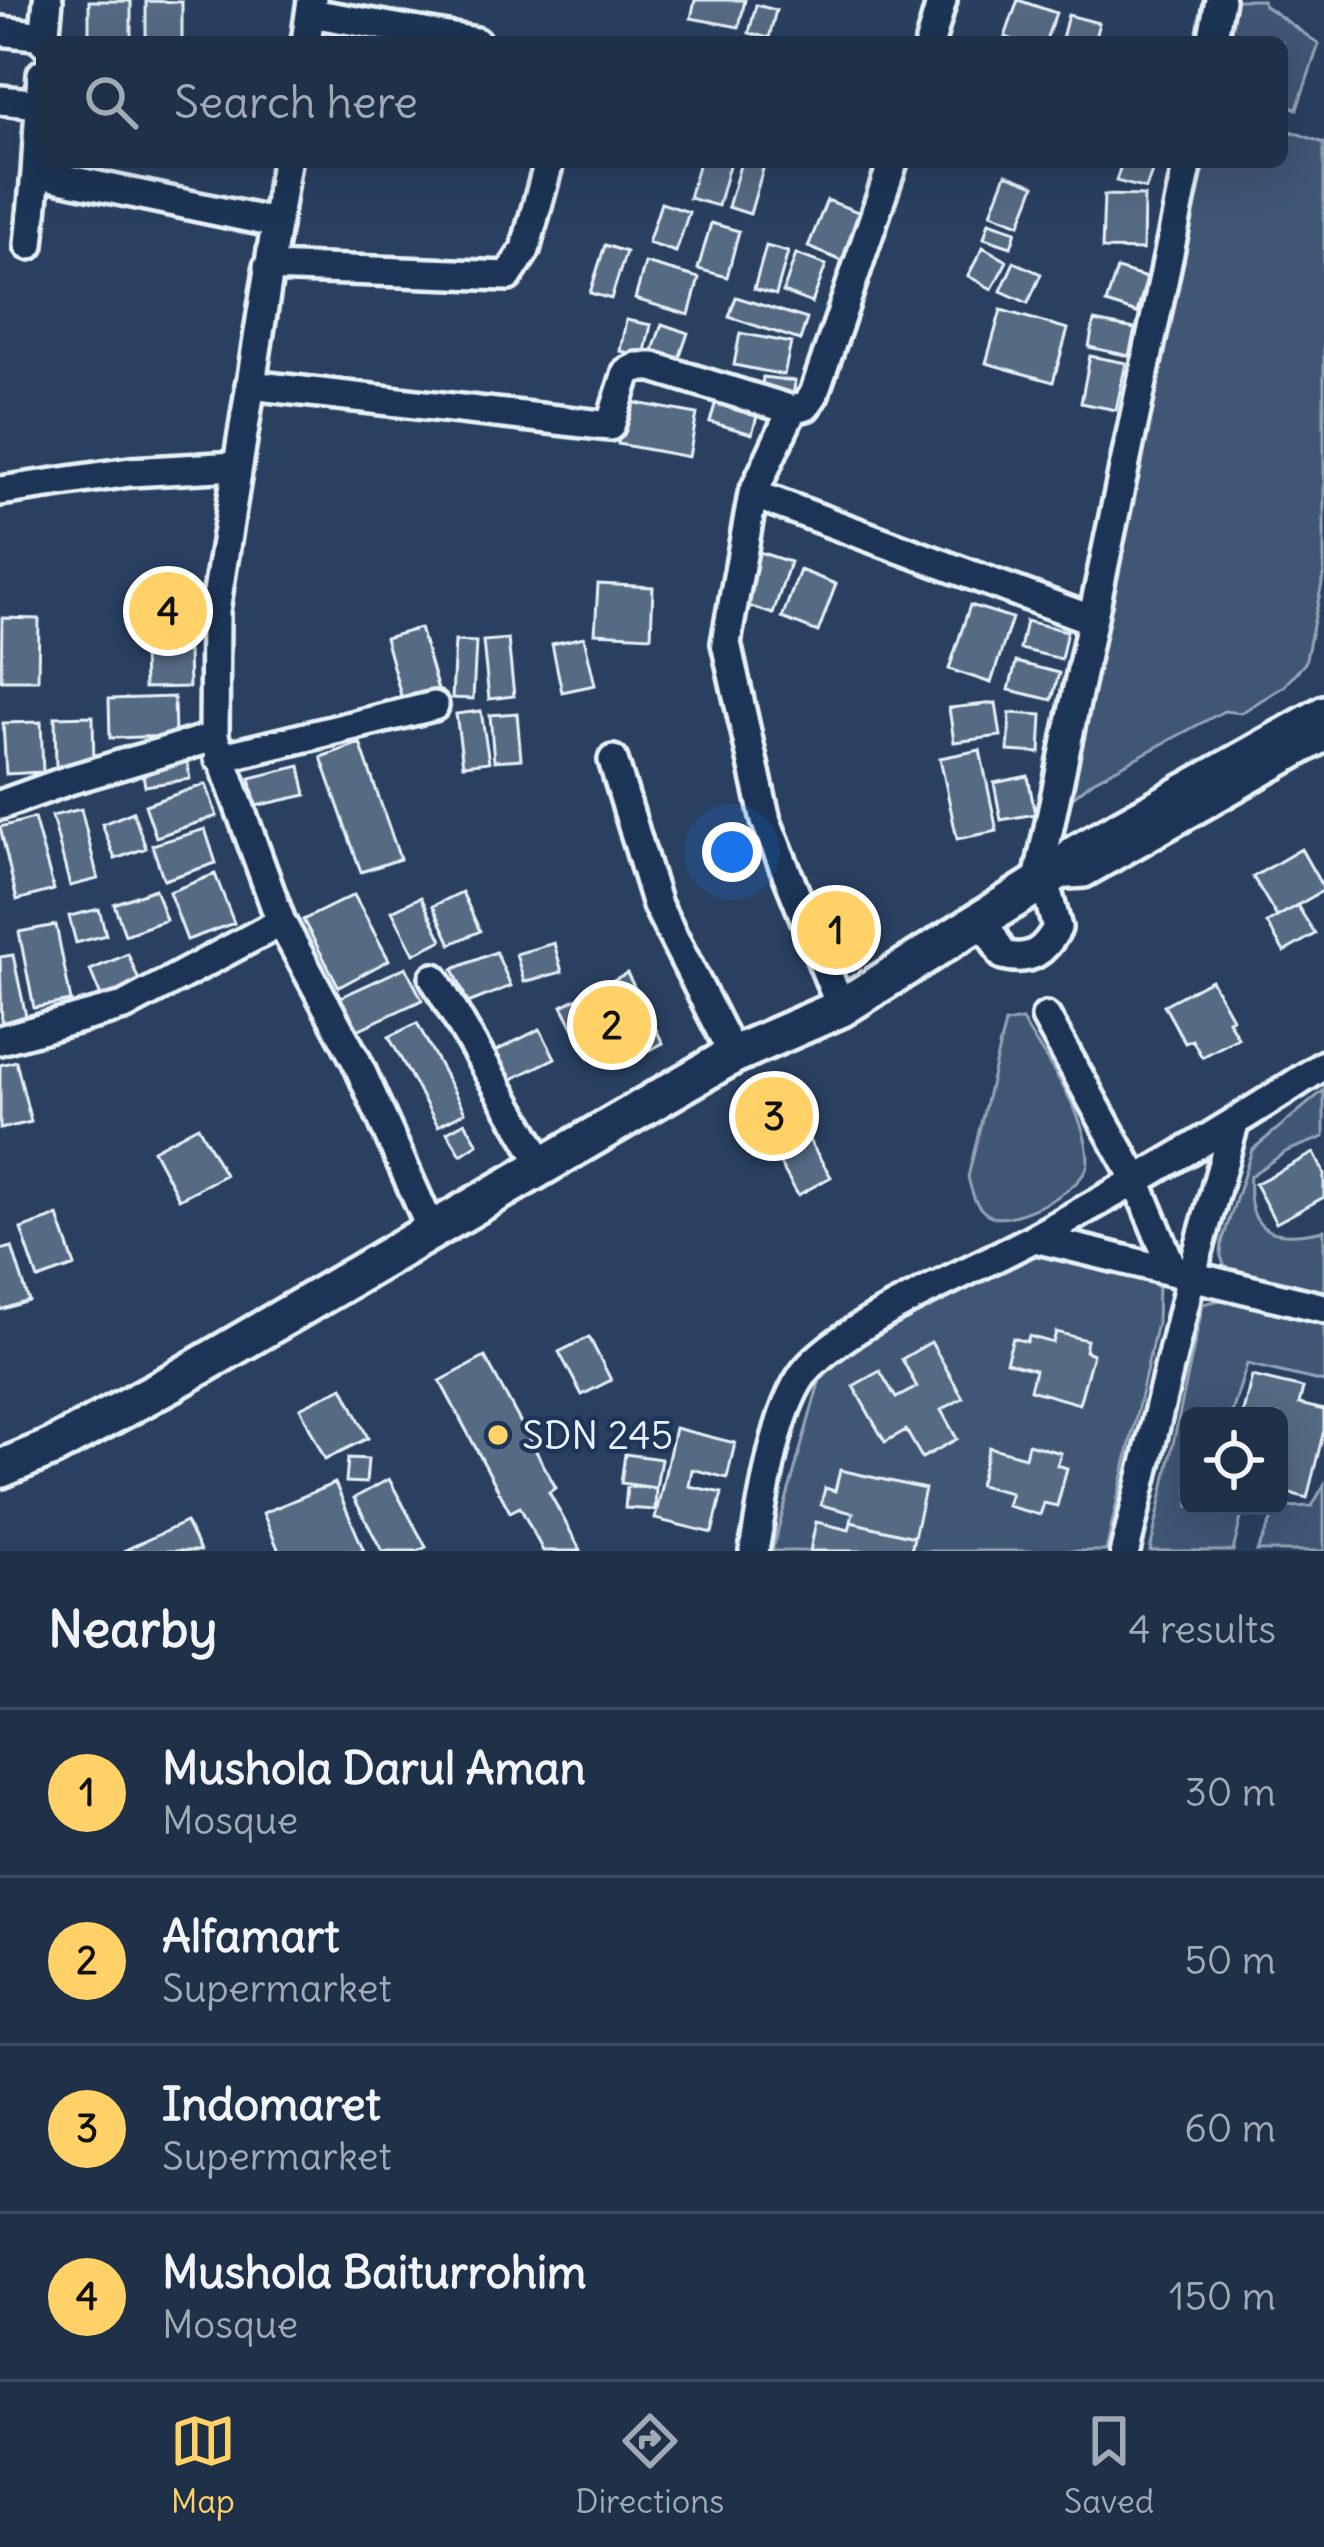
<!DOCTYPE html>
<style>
:root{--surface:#1f3049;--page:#273850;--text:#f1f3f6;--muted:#a1a9b4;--line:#3c4b61;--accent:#ffd166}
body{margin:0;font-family:Delius,sans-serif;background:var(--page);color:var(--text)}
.controls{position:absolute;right:36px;bottom:36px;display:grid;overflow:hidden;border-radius:18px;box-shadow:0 12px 48px #0002}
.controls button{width:108px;height:108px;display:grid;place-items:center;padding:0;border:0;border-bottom:3px solid var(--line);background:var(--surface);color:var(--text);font:60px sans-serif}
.you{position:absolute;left:732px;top:852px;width:42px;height:42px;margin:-30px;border:9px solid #fff;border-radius:50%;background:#1a73e8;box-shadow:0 0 0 18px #1a73e833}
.badge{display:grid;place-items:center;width:78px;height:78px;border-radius:50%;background:var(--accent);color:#111;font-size:39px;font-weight:700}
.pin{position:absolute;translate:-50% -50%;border:6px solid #fff;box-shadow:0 3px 12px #0006}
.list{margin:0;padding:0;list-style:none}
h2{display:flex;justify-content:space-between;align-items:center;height:156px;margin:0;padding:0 48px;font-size:51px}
h2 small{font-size:39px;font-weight:400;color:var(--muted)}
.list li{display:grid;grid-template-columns:78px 1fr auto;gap:36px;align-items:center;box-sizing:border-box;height:168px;padding:0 48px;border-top:3px solid var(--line)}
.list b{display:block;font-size:45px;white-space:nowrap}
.list p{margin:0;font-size:39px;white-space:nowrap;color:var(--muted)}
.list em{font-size:39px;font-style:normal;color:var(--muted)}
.icon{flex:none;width:66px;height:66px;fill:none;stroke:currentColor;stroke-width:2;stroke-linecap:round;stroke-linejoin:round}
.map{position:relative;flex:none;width:1324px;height:1551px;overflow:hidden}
.search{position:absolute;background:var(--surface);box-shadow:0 12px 48px #0002;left:36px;right:36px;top:36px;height:132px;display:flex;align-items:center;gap:30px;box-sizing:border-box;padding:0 42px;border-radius:18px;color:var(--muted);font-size:45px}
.sheet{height:828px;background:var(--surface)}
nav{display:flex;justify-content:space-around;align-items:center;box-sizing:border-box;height:168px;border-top:3px solid var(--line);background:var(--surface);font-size:33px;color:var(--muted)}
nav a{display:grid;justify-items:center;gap:6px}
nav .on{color:var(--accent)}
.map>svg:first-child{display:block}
</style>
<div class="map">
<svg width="1324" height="1551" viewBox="0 0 1324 1551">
<rect width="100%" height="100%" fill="#294061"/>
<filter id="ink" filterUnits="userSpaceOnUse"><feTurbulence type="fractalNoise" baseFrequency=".00833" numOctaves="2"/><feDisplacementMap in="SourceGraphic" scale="24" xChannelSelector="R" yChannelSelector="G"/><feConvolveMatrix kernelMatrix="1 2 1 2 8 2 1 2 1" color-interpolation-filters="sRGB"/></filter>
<g filter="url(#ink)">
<path fill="#415774" stroke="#94a4b6" stroke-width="3" d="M1231,0H1262L1264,5L1319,44L1297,109L1282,103V42H1225Z
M1282,128L1324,143V574L1305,663L1284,686L1241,713L1224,711L1093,781L1073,797L1062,793L1198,162H1282Z
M1022,1020C1046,1061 1088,1113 1088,1162C1088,1188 1012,1226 991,1216C975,1209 972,1193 968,1177L1005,1023Z
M1324,1090V1137L1287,1151L1250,1176C1246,1235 1273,1241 1324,1230V1292L1225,1268L1221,1256L1222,1242L1252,1150Z
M1036,1256L1149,1279L1158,1287L1157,1323L1106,1551H772L822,1372L887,1326Z
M1228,1298L1324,1321V1382L1247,1364L1231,1416H1189V1506H1244L1233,1551H1150L1203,1304Z
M1324,1485V1551H1257L1275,1512L1287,1507L1312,1506Z"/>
<path fill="#556a83" stroke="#e8f1f8" stroke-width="3" d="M695,0H745L739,27L691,18Z
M1018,0L1056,13L1045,42H1020L1005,37Z
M89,1H131V42H89Z
M146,1L182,2V42H146Z
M756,5L776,10L769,38L749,33Z
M1068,15L1099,23L1094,42H1061Z
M699,162H730L718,206L689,198Z
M741,162H765L750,214L728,207Z
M1122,162H1155L1146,189L1116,181Z
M1006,174L1035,185L1020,224L991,213Z
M1104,195L1144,196L1143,250L1102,249Z
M827,200L861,213L842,261L808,247Z
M661,203L689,212L676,252L648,243Z
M989,222L1016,231L1011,247L984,238Z
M711,223L739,231L727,277L698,269Z
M605,245L626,252L611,299L590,293Z
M766,246L788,252L776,295L754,289Z
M983,247L1007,261L992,289L968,276Z
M796,254L826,265L812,303L783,292Z
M1014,262L1041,274L1028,303L1001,291Z
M645,263L699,278L689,315L635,299Z
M1117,269L1147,278L1137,313L1106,303Z
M736,297L807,319L800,340L729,317Z
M1001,310L1068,329L1053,382L986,363Z
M626,320L651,325L644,356L620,351Z
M1094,321L1135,329L1129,356L1089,347Z
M662,324L688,333L678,362L652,353Z
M740,333L791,343L784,375L734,365Z
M1090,356L1126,363L1116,410L1081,403Z
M763,377L795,381L793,399L761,395Z
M625,401L697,414L689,457L618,444Z
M716,401L758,413L752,434L710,422Z
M753,550L790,562L773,614L736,602Z
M800,570L836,584L818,632L782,618Z
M159,580L197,596L176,642L139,626Z
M598,584L653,587L651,636L595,633Z
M970,605L1012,618L991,683L949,669Z
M2,618L39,619L38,680H1Z
M1026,621L1067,631L1061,659L1020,649Z
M420,628L438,690L402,699L385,638Z
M584,637L595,685L562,692L552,644Z
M508,639L514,696L489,699L483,641Z
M455,641L476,642L473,699L452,698Z
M143,651H188L189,687L144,688Z
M1016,662L1059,673L1052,700L1009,690Z
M174,697L175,736L110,738L109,699Z
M996,703L1001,736L954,742L949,708Z
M481,711L489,762L463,765L456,714Z
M517,713L521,759L494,761L490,715Z
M1010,713L1042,715L1040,753L1008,751Z
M93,716L94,768L56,769L55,717Z
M41,722L43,772L6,774L3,723Z
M360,743L400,859L361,872L321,757Z
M980,750L997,831L957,839L940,758Z
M186,754L190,779L145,786L141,762Z
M300,766L306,795L256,806L250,778Z
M1028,776L1035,814L1001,820L994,783Z
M206,784L217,816L156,837L145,805Z
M81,809L98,879L70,886L52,816Z
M133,812L146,848L115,859L102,824Z
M34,818L54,890L17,900L0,827Z
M205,829L216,863L164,880L152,845Z
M1301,849L1324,890L1277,917L1253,877Z
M215,874L234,923L187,940L169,892Z
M155,889L166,920L125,935L114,904Z
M462,892L480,931L451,944L433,906Z
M354,895L389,960L339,987L303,920Z
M421,897L442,940L414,954L392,911Z
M845,902L864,940L828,959L808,921Z
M1297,905L1315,934L1284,952L1267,923Z
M99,909L106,935L76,943L69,916Z
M56,925L71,1001L34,1008L19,932Z
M554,943L562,972L524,982L516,954Z
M496,952L511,986L468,1003L453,969Z
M128,954L140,983L102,999L90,970Z
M13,955L27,1021L2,1026L0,957Z
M406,967L422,1000L355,1031L339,998Z
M627,973L663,1043L619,1066L609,1048L589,1058L562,1006Z
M1211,980L1232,1018L1228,1020L1238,1038L1202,1057L1192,1040L1185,1043L1164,1005Z
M417,1023L465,1112L438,1126L389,1037Z
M540,1029L555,1058L510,1080L496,1051Z
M16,1061L31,1122L0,1129V1065Z
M777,1084L803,1130L771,1148L744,1102Z
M465,1122L478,1144L461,1155L447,1132Z
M198,1126L225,1175L179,1199L153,1150Z
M803,1130L831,1177L798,1195L771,1148Z
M1314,1153L1324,1173V1197L1276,1223L1255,1184Z
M58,1216L75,1266L38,1279L21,1229Z
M12,1247L29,1301L0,1310V1250Z
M1056,1332L1087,1340L1085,1351L1093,1354L1079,1404L1030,1390L1035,1370L1006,1362L1013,1338L1027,1342L1029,1336L1053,1343Z
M589,1337L611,1380L582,1395L559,1352Z
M931,1342L963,1398L941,1410L957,1439L922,1458L906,1430L885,1442L853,1386L880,1371L896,1398L917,1387L902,1359Z
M485,1357L556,1488L549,1492L581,1551H543L520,1507L510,1512L440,1381Z
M1252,1376L1303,1388L1299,1404L1324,1410V1430L1307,1498L1279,1490V1416H1242Z
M343,1387L368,1438L325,1459L300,1408Z
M675,1428L735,1443L727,1478L692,1469L689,1486L722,1493L712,1533L655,1519Z
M1028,1444L1061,1453L1057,1465L1067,1468L1057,1506L1044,1503L1040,1515L1007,1506L1011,1493L979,1485L989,1447L1025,1457Z
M625,1454L661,1459L656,1488L621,1483Z
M348,1458L368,1459L366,1483L346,1482Z
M840,1470L925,1489L914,1537L851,1522L853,1513L821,1505L825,1488L835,1491Z
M389,1479L426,1547L418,1551H382L354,1498Z
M335,1483L364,1551H279L263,1513Z
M627,1486L656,1488L655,1510L625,1508Z
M186,1522L200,1551H123Z
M816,1522L849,1530L851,1522L914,1537L911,1551H810Z"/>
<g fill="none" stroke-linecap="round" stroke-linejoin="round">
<defs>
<path id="minor" d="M311,13L476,42
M0,31L44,36
M44,42L48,0
M306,42L312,0
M930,42L942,0
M1212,42L1220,0
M42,74L36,173L275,223
M0,100L40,104
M286,162L215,611L214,737L281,922L357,1062L431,1229
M29,245L36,173
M268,267L508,276L525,250L549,162
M250,385L610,426L627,372L637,367H653L792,410L753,494L726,643L766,821L841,1008
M792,410L806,406L814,394L893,162
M0,491L130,472L237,466
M753,494L1090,619
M219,758L434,706
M613,760L657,905L733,1055
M0,805L69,780L214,737
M1052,875L1074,850L1324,710
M1052,875L1084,873L1324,737
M1037,885L1188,162
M983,920L1003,955C1030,962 1044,952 1057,928L1044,880
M434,978L543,1165
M1046,1017L1135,1178L1174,1272
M0,1040L124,1006L281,922
M1034,1238L1324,1308
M754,1551C763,1502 775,1404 809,1367C853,1319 971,1272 1032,1239C1131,1185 1230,1127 1324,1065
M1125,1551L1191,1277L1234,1124"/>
<path id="secondary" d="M0,1469L51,1448L171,1383L733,1055L841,1008L1052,875"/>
</defs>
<use href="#minor" stroke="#e8f1f8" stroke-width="36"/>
<use href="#secondary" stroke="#e8f1f8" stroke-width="45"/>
<use href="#minor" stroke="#1d3557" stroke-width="27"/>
<use href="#secondary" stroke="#1d3557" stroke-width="36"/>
</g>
</g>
<circle fill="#ffd166" stroke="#1d3557" stroke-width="4.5" cx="498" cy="1435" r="12"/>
<g text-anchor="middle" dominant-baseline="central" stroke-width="9" stroke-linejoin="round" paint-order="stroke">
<g font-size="39" fill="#e8f1f8" stroke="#1d3557" text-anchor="start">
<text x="522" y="1435">SDN 245</text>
</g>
</g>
</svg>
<div class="controls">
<button><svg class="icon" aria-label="locate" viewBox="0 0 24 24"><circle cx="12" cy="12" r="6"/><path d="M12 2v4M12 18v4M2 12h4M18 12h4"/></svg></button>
</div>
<div class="you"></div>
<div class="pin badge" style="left:836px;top:930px">1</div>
<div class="pin badge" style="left:612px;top:1025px">2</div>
<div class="pin badge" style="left:774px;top:1116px">3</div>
<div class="pin badge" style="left:168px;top:611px">4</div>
<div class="search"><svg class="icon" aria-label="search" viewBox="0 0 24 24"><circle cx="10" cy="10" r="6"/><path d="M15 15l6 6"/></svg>Search here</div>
</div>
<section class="sheet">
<h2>Nearby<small>4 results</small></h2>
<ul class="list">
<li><span class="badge">1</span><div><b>Mushola Darul Aman</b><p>Mosque</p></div><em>30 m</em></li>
<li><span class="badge">2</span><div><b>Alfamart</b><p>Supermarket</p></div><em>50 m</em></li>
<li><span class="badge">3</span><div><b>Indomaret</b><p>Supermarket</p></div><em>60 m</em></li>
<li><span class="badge">4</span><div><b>Mushola Baiturrohim</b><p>Mosque</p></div><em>150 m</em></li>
</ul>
</section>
<nav>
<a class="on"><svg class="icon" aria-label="map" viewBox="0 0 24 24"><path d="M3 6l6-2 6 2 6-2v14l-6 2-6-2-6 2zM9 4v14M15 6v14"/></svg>Map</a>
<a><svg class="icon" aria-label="directions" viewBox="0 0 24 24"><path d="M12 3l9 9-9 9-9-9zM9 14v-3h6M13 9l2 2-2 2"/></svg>Directions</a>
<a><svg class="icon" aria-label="saved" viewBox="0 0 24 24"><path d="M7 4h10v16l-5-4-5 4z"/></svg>Saved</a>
</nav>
